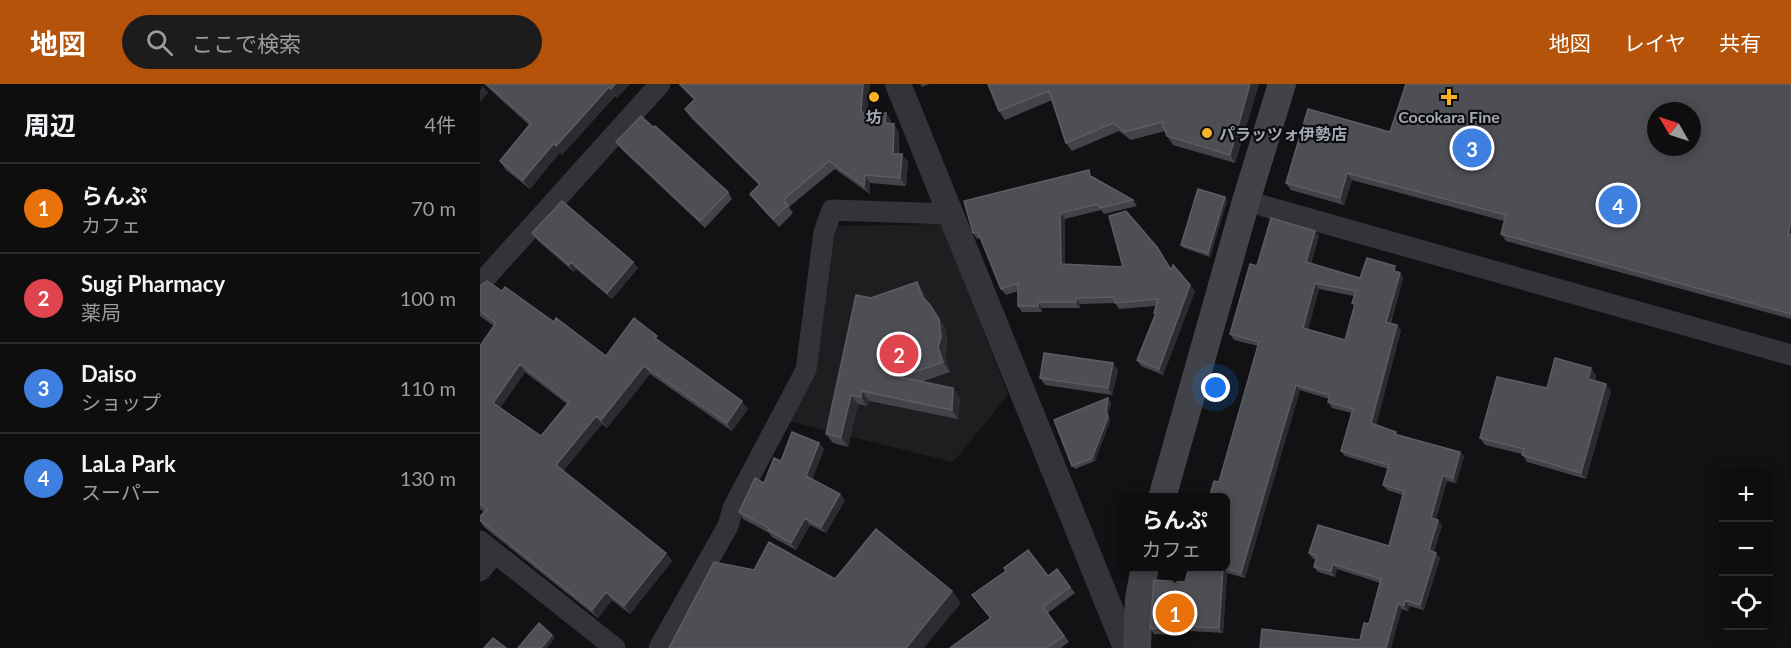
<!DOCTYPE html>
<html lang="ja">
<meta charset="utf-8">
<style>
:root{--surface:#0e0e0f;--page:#1c1c1d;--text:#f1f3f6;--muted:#9b9c9e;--line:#2e2e2f;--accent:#b45309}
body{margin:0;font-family:Lato,"Noto Sans JP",sans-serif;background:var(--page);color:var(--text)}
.controls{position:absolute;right:18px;bottom:18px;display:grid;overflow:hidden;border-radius:9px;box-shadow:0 3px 15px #0003}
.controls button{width:54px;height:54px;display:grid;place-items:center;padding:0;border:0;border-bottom:2px solid var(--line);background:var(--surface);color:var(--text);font:30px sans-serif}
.compass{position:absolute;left:1167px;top:18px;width:54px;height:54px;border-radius:50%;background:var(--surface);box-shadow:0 3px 15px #0003;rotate:309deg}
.you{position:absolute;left:736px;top:304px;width:21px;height:21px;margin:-15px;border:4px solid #fff;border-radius:50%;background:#1a73e8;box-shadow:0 0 0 9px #1a73e833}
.badge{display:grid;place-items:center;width:39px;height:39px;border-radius:50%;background:var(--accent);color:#fff;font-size:20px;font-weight:700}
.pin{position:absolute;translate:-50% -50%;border:3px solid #fff;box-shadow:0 2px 6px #0006}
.popup{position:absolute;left:639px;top:409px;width:111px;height:78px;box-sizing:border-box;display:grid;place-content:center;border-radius:9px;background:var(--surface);filter:drop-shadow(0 2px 4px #0005);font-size:20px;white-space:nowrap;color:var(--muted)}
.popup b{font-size:22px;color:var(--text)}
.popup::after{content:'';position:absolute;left:50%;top:100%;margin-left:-12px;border:12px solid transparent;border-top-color:var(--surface)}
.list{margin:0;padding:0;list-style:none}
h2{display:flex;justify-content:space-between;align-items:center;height:78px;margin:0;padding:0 24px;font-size:26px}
h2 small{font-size:20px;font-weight:400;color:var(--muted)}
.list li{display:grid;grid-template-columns:39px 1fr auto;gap:18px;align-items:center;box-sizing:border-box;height:90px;padding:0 24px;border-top:2px solid var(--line)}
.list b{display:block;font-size:22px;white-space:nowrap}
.list p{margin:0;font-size:20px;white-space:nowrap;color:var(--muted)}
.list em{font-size:20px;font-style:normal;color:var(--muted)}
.icon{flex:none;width:33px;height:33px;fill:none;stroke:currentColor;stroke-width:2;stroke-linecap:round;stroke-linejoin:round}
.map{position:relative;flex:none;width:1311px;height:564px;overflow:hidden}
header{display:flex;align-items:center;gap:36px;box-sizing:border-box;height:84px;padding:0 30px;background:var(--accent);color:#fff}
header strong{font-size:28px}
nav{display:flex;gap:33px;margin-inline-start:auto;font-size:21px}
.search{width:420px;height:54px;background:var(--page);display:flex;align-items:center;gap:15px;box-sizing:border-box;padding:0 21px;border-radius:33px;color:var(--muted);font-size:22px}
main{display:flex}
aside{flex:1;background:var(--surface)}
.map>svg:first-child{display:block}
</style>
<header>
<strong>地図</strong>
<div class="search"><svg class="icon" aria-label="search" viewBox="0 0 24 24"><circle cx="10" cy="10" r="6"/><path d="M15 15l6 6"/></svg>ここで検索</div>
<nav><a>地図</a><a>レイヤ</a><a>共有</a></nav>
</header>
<main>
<aside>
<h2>周辺<small>4件</small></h2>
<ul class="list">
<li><span class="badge" style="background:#e8710a">1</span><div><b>らんぷ</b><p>カフェ</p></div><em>70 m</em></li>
<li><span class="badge" style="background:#e0444e">2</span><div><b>Sugi Pharmacy</b><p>薬局</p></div><em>100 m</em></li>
<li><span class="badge" style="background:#3f7fe0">3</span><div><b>Daiso</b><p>ショップ</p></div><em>110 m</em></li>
<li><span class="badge" style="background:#3f7fe0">4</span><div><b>LaLa Park</b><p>スーパー</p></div><em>130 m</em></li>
</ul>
</aside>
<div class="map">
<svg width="1311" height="564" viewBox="0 0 1311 564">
<rect width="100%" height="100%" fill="#121214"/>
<path fill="#1e1e21" d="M462,140L528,311L473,378L308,337L335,293L355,142Z"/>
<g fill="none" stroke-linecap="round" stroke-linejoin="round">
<path stroke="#333439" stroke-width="21" d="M766,117L1311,271
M0,200L180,0
M0,457L135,564
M0,487L15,469
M179,564L248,442L253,424L326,286L344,148L352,126L469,130"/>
<path stroke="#333439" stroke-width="26" d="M418,0L646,564"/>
<path stroke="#414349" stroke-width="28" d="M682,414L766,117L802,0
M657,564L659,515L665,482"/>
</g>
<path fill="#434449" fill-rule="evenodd" d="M4,0H148L149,1L137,14L135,12L82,71L80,68L50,105L26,86L20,77L49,41Z
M198,0H390L387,28L406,29L411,37V39L419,48V70L428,78L426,102L390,99V110L355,85L309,123L313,129L299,143L276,118L270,110L279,101L210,33L205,25L214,16Z
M440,0H450L442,3Z
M508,0H779L755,79L693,61L687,52L685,47L651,56L639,47L592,67L586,59L572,16L525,36L519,27Z
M1311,0V235L1026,157L1021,150L1024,137L872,96L864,121L811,106L806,99L910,48Z
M174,44L248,108L252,115L225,144L141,65L136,58Z
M613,92L614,93L653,116L657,122L624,130L621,126L585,135V181L643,183L677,163L691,186L715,207L683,291L661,282L657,276L675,231L674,229L676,222L639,225L635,219L600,220V224H562V228H542L538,222V207L526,211L521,205L500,154L497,155L493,149Z
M745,113L747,117L730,173L704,164L701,161Z
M835,147L839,152L831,179L880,194L919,187L923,194L911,239L917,241L921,246L896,341L916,348L918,351L980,368L984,373L976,399L967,397L956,435L962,441L954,468L960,474L944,526L929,522L928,527L922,525L880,556L889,540L900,499L857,485L855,493L838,488L834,483L836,476L833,475L829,469L909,462L923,411L907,406L903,401L908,385L865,372L861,367L872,329L852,324L848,318L849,315L820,306L765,494L747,489L743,549L695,546V551L674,550L670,544L705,498L739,398L778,262L754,256L750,250L777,182ZM839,205L874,212L872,219L875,223L865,256L828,245Z
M52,149L153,178L158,184L132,215L96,185L94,188L57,156Z
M0,202L22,207L74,238L126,272L181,258L268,325L252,347L170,290L127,344L122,340L83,387L186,469L192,477L150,530L132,516L118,534L4,443L0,437V433L4,428L0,425V262L14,242L0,232ZM45,288L87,320L61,352L20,324Z
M444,208L448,219L457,231L466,245L467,263L465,272L470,288L441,298L473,304L480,314L478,335L389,317L387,322L378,320L368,363L353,359L346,350L391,214Z
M633,279L638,286L632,311L565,301L560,294Z
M1116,291L1115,296L1131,307L1106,395L1047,378L1042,370L1005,361L1000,354L1067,304Z
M631,318L628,331L630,337L615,377L595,385L592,382Z
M339,359L344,365L332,395L365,416L346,449L330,441L316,466L292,453L289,449L263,435L259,428L284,399L301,377Z
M577,485L595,509L568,529L589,558L581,564H470L510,534L492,511L568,492Z"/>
<path fill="#2b2c2f" d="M135,0H148L149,1L137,14L131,5Z
M383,0H390L386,36L381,28Z
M770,0H779L755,79L750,71Z
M3,2L8,9L0,18V6Z
M129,3L135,12L82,71L76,62Z
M406,29L411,37V47L405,39Z
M414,40L419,48L418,78L413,70Z
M74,59L80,68L50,105L43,96Z
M422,70L428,78L426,102L420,94Z
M867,89L872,96L864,121L860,114Z
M385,91L390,99V110L384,102Z
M745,113L747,117L730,173L728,169Z
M580,129L585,135V187L581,180Z
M1311,138V154L1308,150Z
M835,147L839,152L830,183L826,178Z
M91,178L96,185L94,188L89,181Z
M153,178L158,184L132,215L127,209Z
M920,189L923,194L909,243L906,238Z
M437,198L444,208L449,224L443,214Z
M835,199L839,205L827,249L823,244Z
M710,201L715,207L683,291L679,285Z
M596,214L600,220V224L596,218Z
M558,218L562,224V228L558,222Z
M450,221L466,245L467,263L465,272L470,288L463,278L458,263Z
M917,241L921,246L895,345L891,339Z
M633,279L638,286L632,311L628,304Z
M40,280L45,288L18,327L13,319Z
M164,282L170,290L127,344L121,336Z
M1111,284L1116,291L1113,301L1108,295Z
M1126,300L1131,307L1106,395L1101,389Z
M816,301L820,306L765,494L761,489Z
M473,304L480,314L478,335L472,326Z
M382,307L389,317L387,322L381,313Z
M371,311L378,320L368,363L361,353Z
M628,314L631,318L628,331L630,337L615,377L612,374Z
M262,317L268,325L252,347L247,339Z
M116,332L122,340L82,389L76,381Z
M339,359L344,365L331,398L326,392Z
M980,368L984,373L976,399L973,394Z
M963,391L967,397L955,439L951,434Z
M360,410L365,416L346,449L341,443Z
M325,434L330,441L316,466L311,459Z
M958,436L962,441L953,472L949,466Z
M186,469L192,477L150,530L144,522Z
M956,469L960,474L944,526L940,521Z
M853,480L857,485L855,493L851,487Z
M743,483L747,489L743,549L739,544Z
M472,507L481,519L444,564H426Z
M126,508L132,516L118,534L112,526Z
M925,516L929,522L928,527L924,521Z
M918,520L922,525L911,564H906Z
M691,541L695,546V551L691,545Z
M72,551L75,554L67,564H61Z"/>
<path fill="#4e4f55" stroke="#5b5d64" stroke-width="1.5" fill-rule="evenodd" d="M7,0H135L131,5L129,3L76,62L74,59L43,96L20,77L51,39Z
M200,0H383L381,28L406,29L405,39L414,40L413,70H422L420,94L385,91L384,102L349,77L303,116L308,121L293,135L270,110L280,100L205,25L215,15Z
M508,0H770L750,71L687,52L682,38L645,48L633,39L586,59L569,7L519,27Z
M926,0H1311V138L1308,150L1311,151V230L1021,150L1026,131L867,89L860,114L806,99L828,25L910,48ZM1176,27H1212V63H1176Z
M161,32L174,44L175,42L248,108L220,137L136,58Z
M609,86L610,92L653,116L620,124L618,120L580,129L581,180L643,183L629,132L646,127L677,163L691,186L693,181L710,201L679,285L657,276L676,229H674L678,215L635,219L634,213L596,214V218H558V222H538V199L521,205L498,148L493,149L484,117Z
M718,105L745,113L728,169L701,161Z
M82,117L153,178L127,209L91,178L89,181L52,149Z
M791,134L835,147L826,178L880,194L887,174L915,182L914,187L920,189L906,238L917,241L891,339L916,348L914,350L980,368L973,394L963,391L951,434L958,436L949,466L956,469L940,521L925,516L924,521L918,520L906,564H780L782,545L880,556L884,539L889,540L901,495L853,480L851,487L834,483L837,472L829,469L838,441L909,462L924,407L903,401L909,381L861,367L873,325L848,318L850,311L816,301L761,489L743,483L739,544L691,541V545L670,544L674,496L705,498L709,483H746V414H729L734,397L739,398L779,258L750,250L770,180L777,182ZM835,199L876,207L872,219L875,220L865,256L823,244Z
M7,197L22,207L25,203L74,238L76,234L126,272L154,234L177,252L175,254L262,317L247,339L164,282L121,336L116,332L76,381L186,469L144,522L126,508L112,526L0,436V433L7,425L0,420V262L16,239L0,227V202ZM40,280L89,318L61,352L13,319Z
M437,198L443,214L450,221L459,235L461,253L458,263L463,278L420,293L473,304L472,326L382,307L381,313L371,311L361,353L346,350L376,211L391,214Z
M564,269L633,279L628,304L560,294Z
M1075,274L1111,284L1108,295L1126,300L1101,389L1042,371L1044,365L1000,354L1017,293L1067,304Z
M628,314L626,327L628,333L612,374L592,382L574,336Z
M312,348L339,359L326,392L360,410L341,443L325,434L311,459L288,446L289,444L259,428L275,394L284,399L294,374L301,377Z
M396,445L472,507L426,564H189L234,478L274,486L289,458L355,495Z
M548,466L568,492L577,485L590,503L563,523L584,552L566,564H470L511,534L492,511L526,487L524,484Z
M59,539L72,551L61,564H38Z
M13,554L26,564H4Z"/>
<g fill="#f9b125" stroke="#0d0d0f" stroke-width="2">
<circle cx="394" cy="13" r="6"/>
<path d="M966 4h6v6h6v6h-6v6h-6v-6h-6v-6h6z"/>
<circle cx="727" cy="49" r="6"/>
</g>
<g text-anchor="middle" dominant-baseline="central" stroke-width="4.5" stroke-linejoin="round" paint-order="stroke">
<g font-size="16" font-weight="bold" fill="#a3a8b5" stroke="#0d0d0f">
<text x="394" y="32">坊</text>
<text x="969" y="32">Cocokara Fine</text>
<text x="739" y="49" text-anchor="start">パラッツォ伊勢店</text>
</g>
</g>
</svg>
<div class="controls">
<button>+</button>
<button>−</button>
<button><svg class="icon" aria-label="locate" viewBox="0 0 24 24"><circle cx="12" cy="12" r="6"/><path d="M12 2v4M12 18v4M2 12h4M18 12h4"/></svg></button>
</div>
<svg class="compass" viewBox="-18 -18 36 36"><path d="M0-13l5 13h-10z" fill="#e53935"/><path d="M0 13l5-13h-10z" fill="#9b9c9e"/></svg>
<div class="you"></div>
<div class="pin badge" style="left:695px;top:529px;background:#e8710a">1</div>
<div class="popup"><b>らんぷ</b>カフェ</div>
<div class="pin badge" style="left:419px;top:270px;background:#e0444e">2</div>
<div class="pin badge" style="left:992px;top:64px;background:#3f7fe0">3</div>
<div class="pin badge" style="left:1138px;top:121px;background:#3f7fe0">4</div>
</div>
</main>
